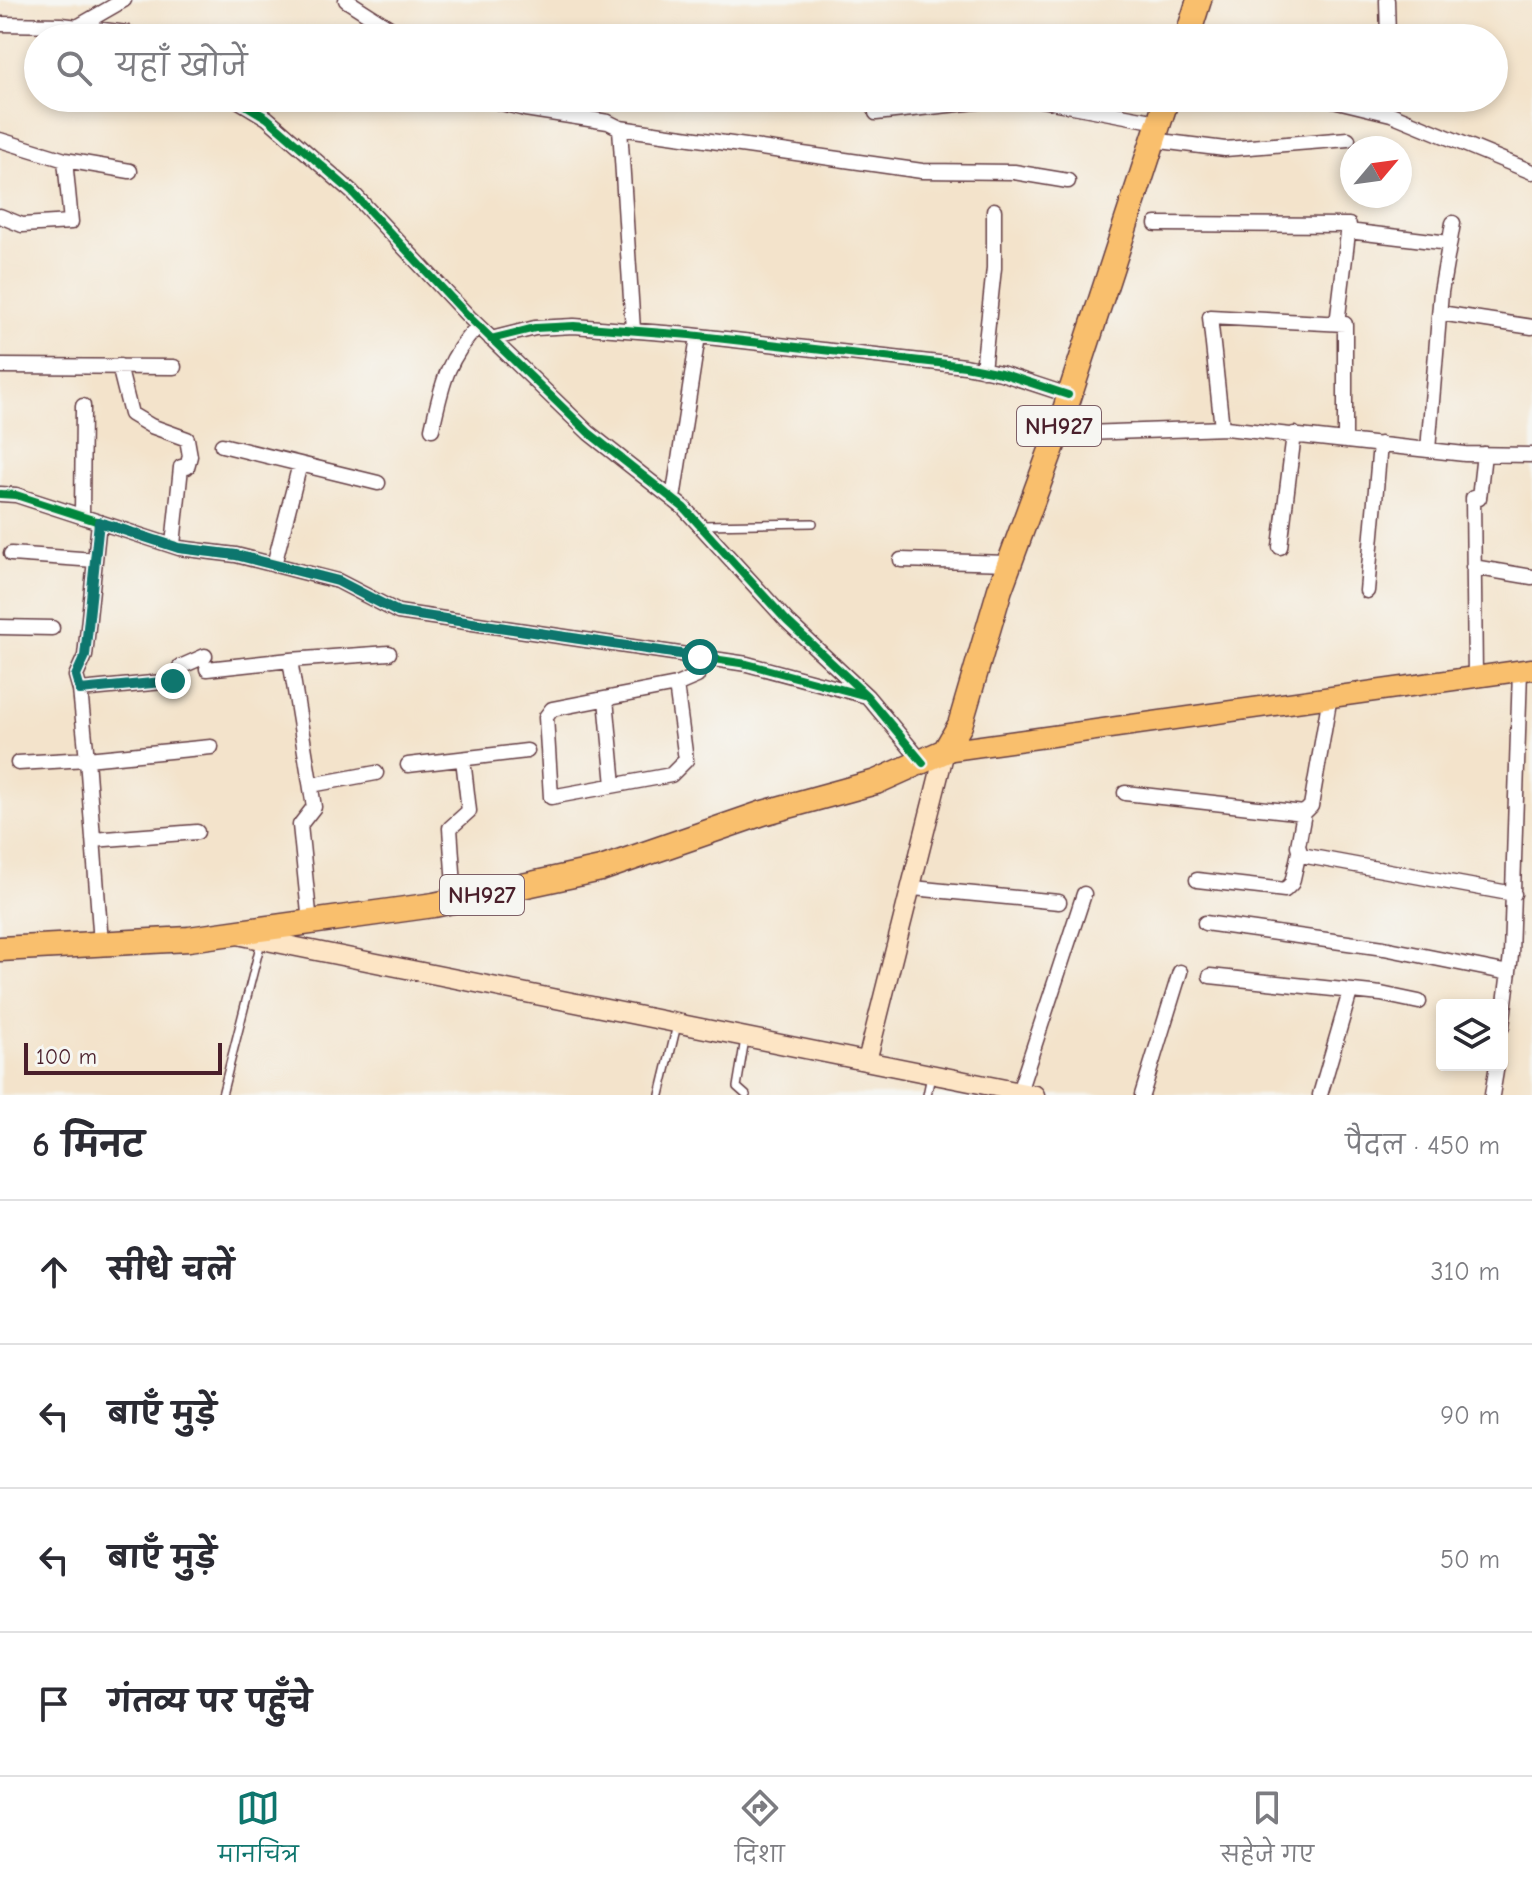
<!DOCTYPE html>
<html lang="hi">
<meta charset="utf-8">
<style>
:root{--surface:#fff;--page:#f2f2f3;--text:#2b2b33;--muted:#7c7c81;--line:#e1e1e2;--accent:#0f766e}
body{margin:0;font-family:"Comic Neue","Playpen Sans Deva",sans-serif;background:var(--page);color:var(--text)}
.controls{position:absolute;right:24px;bottom:24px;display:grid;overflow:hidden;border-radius:8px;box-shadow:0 4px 12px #0003}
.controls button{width:72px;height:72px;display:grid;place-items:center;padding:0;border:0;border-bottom:2px solid var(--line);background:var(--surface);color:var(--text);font:40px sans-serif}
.compass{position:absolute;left:1340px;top:136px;width:72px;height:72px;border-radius:50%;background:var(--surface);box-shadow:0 4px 12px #0003;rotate:61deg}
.scale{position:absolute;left:24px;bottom:20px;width:198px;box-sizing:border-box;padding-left:8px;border:4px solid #4a1f2b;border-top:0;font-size:22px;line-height:28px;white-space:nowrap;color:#4a1f2b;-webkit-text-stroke:6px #f6f6f2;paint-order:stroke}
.stop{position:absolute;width:24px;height:24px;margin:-18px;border:6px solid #0f766e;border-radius:50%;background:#fff}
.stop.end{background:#0f766e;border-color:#fff;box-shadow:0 2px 8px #0008}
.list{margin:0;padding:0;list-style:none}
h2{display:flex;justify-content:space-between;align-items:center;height:104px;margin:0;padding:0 32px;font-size:34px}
h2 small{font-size:26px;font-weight:400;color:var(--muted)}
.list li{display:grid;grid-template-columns:52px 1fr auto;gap:24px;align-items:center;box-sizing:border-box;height:144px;padding:0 32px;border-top:2px solid var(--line)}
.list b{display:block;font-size:30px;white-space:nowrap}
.list em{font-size:26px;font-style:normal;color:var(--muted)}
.icon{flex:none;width:44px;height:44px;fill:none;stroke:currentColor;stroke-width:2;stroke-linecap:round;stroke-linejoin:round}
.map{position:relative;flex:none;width:1532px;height:1095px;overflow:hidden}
.search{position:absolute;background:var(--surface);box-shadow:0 4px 12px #0003;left:24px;right:24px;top:24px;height:88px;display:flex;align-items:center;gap:20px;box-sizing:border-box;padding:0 28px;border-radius:44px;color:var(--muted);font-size:30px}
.sheet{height:680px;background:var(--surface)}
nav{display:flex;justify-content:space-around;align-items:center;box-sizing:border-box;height:112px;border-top:2px solid var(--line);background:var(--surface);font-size:22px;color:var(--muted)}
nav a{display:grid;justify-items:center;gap:4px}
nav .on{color:var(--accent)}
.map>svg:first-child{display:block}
</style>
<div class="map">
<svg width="1532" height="1095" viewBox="0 0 1532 1095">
<rect width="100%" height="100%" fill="#f6f6f2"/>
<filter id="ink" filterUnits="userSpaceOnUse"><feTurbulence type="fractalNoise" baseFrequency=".0125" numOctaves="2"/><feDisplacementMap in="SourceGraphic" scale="16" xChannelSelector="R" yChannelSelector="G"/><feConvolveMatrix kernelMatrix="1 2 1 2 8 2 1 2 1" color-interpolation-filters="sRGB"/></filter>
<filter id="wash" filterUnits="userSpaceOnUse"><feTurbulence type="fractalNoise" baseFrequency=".006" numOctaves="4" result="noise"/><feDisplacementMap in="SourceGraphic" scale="32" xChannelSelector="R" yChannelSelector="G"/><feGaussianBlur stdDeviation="1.8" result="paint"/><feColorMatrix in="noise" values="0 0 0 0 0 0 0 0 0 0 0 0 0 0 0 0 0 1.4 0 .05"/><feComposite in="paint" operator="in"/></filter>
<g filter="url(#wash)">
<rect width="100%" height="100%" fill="#f3e3cb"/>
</g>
<g filter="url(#ink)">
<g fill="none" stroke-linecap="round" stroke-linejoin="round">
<defs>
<path id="lane" d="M703,525L813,523
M745,1039L737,1087L746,1095
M222,1095L261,942
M660,1095L677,1025
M927,1095L931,1076"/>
<path id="street" d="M346,0L405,38
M1387,0L1388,38
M0,24L62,25L127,33L136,38
M77,27L124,0
M234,98L267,118L352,192L469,317L589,433L684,508L787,621L867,696L923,763
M482,98L525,109L608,122L620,128L633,330
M1030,98L1158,122
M1325,98L1391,114L1532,172
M876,113L1013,98
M620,128L922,171L1014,172L1068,181
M0,140L65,160L130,171
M1152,140L1225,149L1348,139
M0,216L22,225L71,222L65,160
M1156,224L1349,225L1337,324
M1348,231L1449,243
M1440,313L1532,327
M491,339L535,328L574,326L690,335L965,366L1001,373L1068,395
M0,366L174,367
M119,366L131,414L151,426L187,439L190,456L187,467
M983,370L994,268V210
M1222,428L1210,317L1345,324V440
M432,429C442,385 446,360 478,326
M1057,434L1226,428L1465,454L1532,455
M222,445L378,483
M1428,450L1441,292L1453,223
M0,494L16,495L179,548L236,555L338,581L398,612L747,664L863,695
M1473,498L1475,676
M1479,498L1484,454
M673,499L698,336
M82,516L83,406
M173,545L181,467
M1280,547L1294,434
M11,554L95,560
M901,560L1009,563
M274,565L300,464
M1473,567L1532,577
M1367,591L1380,444
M0,627L52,628
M290,660L389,653
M207,669L290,660L314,807L300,825L310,923
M676,685L686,760L671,775L551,797L546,717L552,709L676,685L697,676L700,657
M80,690L76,676L85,656L99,522
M606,699L614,785
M18,763L87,759L80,690L173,681L180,667L205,656
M408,765L527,751
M311,785L376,773
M1125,793L1304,813L1311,806L1330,696
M1304,813L1298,846L1301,855L1514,894
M93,840L197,832
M1197,880L1285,890L1292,883L1299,852
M913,888L1059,902
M455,901L450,828L469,811L463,759
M1205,923L1384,948L1509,973
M101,943L87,759L211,747
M1210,976L1381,994L1419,1002
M1502,1027L1511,955L1520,670
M1019,1092L1084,894
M1142,1095L1180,972
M1320,1095L1350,992
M1492,1095L1497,1065"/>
<path id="secondary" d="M242,936L1035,1095
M867,1061L945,751"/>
<path id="primary" d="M945,751L1532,669"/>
<path id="highway" d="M1187,38L1199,0
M0,949L189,939L434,905L601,869L763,813L876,782L945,751L960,725L1000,589L1057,434L1167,98"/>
</defs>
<use href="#lane" stroke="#633c43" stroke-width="10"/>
<use href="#street" stroke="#633c43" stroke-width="17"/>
<use href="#secondary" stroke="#633c43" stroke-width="21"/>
<use href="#primary" stroke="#633c43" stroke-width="23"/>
<use href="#highway" stroke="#633c43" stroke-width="27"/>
<use href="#lane" stroke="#fff" stroke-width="7"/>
<use href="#street" stroke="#fff" stroke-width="14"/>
<use href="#secondary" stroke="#fde5c5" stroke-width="18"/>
<use href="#primary" stroke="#f9bf6d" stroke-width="20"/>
<use href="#highway" stroke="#f9bf6d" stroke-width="24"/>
<defs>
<path id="cycleway" d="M234,98L267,118L352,192L469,317L589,433L684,508L787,621L867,696L923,763
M491,339L535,328L574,326L690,335L965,366L1001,373L1068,395
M0,494L16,495L179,548L236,555L338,581L398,612L747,664L863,695"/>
</defs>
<use href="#cycleway" stroke="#f6f6f2" stroke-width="13"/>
<use href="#cycleway" stroke="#00873e" stroke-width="8"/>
</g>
</g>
<g fill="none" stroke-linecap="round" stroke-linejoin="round" filter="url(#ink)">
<path stroke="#0f766e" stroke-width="10" d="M173,681L80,690L76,676L85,656L99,522L179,548L236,555L338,581L398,612L700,657"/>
</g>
<g text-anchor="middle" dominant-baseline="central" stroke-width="7" stroke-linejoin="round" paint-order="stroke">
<g fill="#f6f6f2" stroke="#7e6067" stroke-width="2">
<rect x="1017" y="406" width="84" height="40" rx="6"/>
<rect x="440" y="875" width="84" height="40" rx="6"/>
</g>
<g font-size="24" font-weight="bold" fill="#4a1f2b">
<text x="1059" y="426">NH927</text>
<text x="482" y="895">NH927</text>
</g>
</g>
</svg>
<div class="controls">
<button><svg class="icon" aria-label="layers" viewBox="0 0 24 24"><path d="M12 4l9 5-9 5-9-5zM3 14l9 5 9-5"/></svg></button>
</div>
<svg class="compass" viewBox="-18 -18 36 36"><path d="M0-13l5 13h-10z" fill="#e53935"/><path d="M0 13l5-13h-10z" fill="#7c7c81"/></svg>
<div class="scale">100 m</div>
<div class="stop" style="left:700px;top:657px"></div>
<div class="stop end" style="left:173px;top:681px"></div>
<div class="search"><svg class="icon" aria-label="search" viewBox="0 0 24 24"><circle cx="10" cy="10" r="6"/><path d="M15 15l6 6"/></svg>यहाँ खोजें</div>
</div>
<section class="sheet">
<h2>6 मिनट<small>पैदल · 450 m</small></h2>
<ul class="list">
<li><svg class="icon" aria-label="ahead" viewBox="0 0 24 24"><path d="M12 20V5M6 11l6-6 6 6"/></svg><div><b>सीधे चलें</b></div><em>310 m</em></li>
<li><svg class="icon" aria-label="left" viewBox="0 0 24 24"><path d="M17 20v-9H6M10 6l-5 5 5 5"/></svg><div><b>बाएँ मुड़ें</b></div><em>90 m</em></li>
<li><svg class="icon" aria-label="left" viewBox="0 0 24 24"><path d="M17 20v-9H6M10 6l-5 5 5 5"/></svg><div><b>बाएँ मुड़ें</b></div><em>50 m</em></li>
<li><svg class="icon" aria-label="arrive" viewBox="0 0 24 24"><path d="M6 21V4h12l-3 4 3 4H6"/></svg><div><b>गंतव्य पर पहुँचे</b></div></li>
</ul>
</section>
<nav>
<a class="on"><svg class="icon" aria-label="map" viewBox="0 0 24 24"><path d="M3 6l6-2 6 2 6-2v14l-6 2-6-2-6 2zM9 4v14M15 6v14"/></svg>मानचित्र</a>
<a><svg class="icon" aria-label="directions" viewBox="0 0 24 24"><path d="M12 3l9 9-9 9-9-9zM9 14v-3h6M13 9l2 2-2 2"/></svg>दिशा</a>
<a><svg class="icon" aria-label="saved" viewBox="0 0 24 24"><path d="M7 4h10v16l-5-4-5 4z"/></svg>सहेजे गए</a>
</nav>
